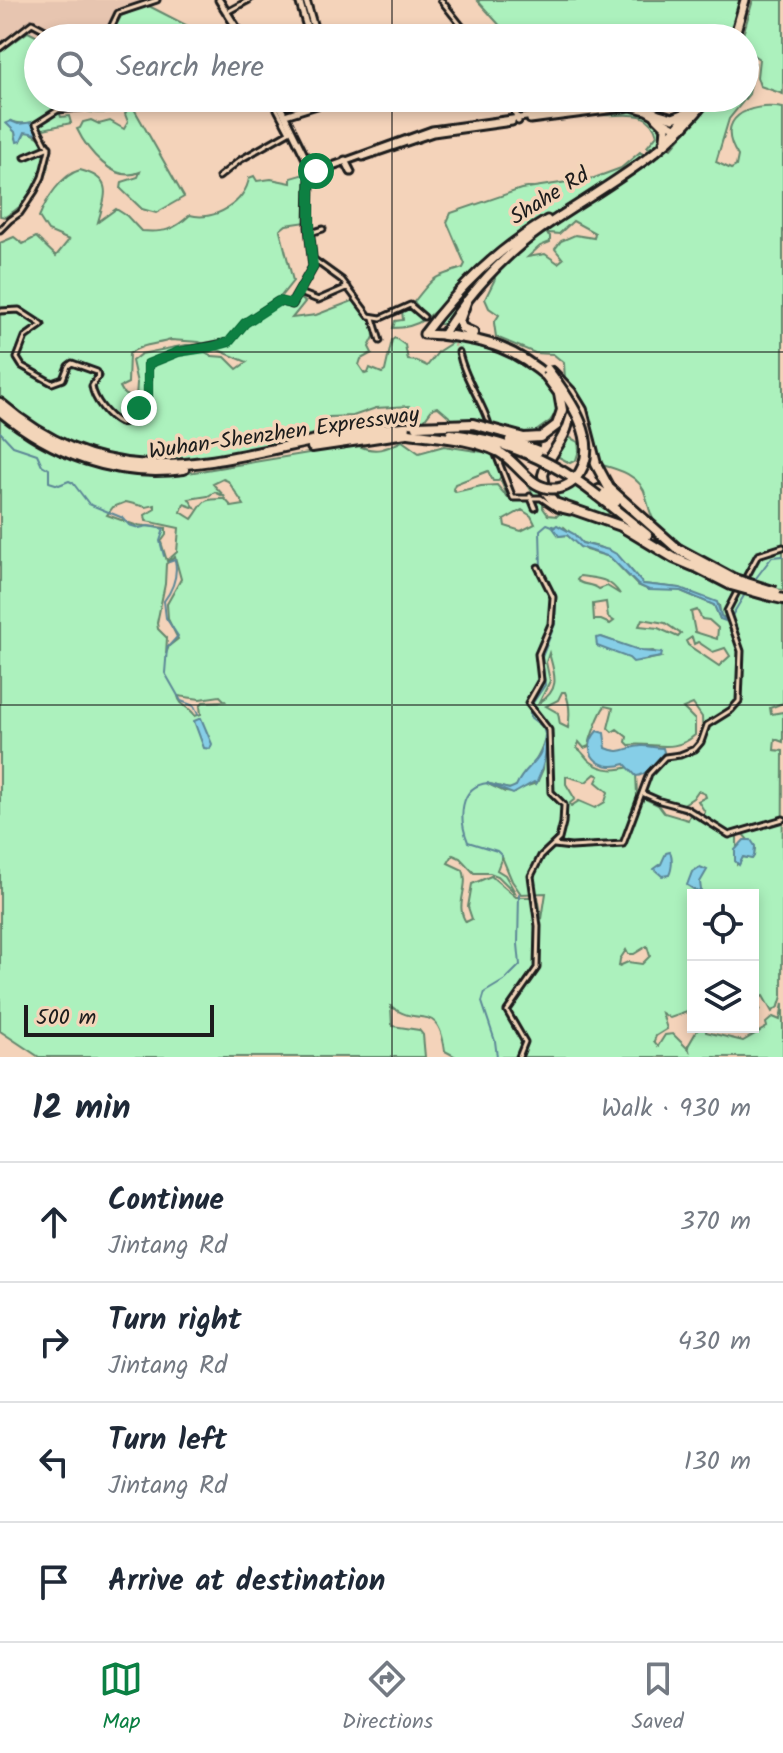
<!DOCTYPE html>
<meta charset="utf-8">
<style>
:root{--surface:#fff;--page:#f2f2f3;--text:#1f2937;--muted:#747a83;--line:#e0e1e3;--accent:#0b8043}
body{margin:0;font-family:Kalam,sans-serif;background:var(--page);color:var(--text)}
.controls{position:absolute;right:24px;bottom:24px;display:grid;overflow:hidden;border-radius:0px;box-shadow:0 4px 12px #0003}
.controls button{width:72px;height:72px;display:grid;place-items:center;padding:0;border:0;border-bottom:2px solid var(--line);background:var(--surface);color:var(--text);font:40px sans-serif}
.scale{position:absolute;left:24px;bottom:20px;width:190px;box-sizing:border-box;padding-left:8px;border:4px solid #1c1c1c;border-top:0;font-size:22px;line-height:28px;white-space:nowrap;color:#1c1c1c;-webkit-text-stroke:6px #f3d5b9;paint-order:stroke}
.stop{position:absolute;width:24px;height:24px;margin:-18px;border:6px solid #0b8043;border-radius:50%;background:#fff}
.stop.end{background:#0b8043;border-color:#fff;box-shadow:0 2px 8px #0008}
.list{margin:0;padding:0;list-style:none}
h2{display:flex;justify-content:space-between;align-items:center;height:104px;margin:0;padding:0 32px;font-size:34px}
h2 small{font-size:26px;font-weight:400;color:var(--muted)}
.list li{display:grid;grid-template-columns:52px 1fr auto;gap:24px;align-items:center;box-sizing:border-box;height:120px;padding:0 32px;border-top:2px solid var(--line)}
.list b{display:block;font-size:30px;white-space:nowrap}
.list p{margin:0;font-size:26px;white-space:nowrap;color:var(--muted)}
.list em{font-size:26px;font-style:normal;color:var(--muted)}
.icon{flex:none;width:44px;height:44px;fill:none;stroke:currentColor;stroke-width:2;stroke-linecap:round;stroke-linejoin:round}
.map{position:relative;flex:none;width:783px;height:1057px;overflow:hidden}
.search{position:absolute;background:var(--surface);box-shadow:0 4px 12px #0003;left:24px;right:24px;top:24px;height:88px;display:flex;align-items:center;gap:20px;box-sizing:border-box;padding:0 28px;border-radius:44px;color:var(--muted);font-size:30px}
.sheet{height:584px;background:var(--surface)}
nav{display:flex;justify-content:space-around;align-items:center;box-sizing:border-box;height:112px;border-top:2px solid var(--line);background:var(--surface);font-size:22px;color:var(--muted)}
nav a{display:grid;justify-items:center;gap:4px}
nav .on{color:var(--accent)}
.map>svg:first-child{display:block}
</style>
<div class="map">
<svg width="783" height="1057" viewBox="0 0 783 1057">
<rect width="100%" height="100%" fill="#f4d3ba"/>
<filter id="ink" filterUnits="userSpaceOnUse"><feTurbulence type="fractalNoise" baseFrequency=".0125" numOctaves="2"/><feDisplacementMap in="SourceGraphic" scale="16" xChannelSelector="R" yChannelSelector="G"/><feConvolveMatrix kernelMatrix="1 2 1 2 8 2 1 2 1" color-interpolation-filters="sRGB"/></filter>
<g filter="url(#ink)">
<path fill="#e7c5b0" d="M0,0H164L121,16L110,38H40L27,32L0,52Z"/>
<path fill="#acf1bd" stroke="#64866c" stroke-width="2" fill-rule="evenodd" d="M477,0H740L729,38H511Z
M753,0H783V94L760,86L757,77L759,59L753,55L745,54V38H742Z
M147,5L188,26L200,38H110L121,16Z
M28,32L40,38L38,98H60L58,101L62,108C44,113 31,130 11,121L10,126L16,132L15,138L21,141V135L28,131C35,136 42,137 46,147C60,174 26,204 5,217L0,216V52Z
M745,61L755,63L749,94L729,119L716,162L731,169L736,166L738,156C713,118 749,102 783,108V590C743,585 709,563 677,541C670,536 662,532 657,526C650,516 649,508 646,497C641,475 618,469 598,464L588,415L578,395L565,380L564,363L553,354L535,353L496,337L494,323L499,315L489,308L485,299L495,279L493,274L467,296L445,325L439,324V321L474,280L470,276C442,298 433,328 393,328L395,321L403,320L402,311L410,307L423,318L425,315L414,302C433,277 433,277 463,268L465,264L447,222L451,213L521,189L594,178L621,168L640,152L652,160L668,147L671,149L714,98H745ZM573,221L595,233L594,238L575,235L561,241L555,249L563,259L558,263L545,254L528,257L540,246L550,242V236L543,231L545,229L549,233L559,234Z
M64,98H122C106,125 88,107 65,108L67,100Z
M132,98H148L133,107L184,197L156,213L142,209L121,189L122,182L138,177L140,172C114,184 87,150 77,129L80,128L83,122L91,120L99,124L110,121L124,129L128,122L125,114Z
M628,109C643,112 657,120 662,135L658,143L649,148L647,147L657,135C649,106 622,117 601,115V113Z
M59,111L61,117L69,116L71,123L39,130V123H43Z
M80,170C115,179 105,196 98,222L116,209L127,216L141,231C164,233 174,230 190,215C214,222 246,202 249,178L254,176L257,181L271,179L291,183V178L305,174L308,178L307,222L286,225L280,230L293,281L278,300L294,304L299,297L305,302L292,318L316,315L355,300L365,316L373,323L374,337L369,347L372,353L361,359L359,365L365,374L368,373L370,368L382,373L385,371L392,340L395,338L405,345L408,360L417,361L427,366L439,351L453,342L477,344L517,358L547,378L558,398L557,411L550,421L532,434L525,435L493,424L453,420L438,407L433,408L424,420L407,421L409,406L376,408L353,416L329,417L315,433V437C197,465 99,486 0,398V243L14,237L23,244L36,237L56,256L69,240L48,231L39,217C46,200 61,175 80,170ZM171,340L199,342L247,362L237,369L225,357L212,356L193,345H186L141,354L132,361L137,383L136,398C128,398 123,394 120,387L128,383L129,354C141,344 155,345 171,340Z
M0,417L28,438L69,459L144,475L188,473L357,445C375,454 386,449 402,441L419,453L444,446L489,453L494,454L501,476L498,481H493L488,471L455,484L453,489L456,492L481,486L497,485L508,498L501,481L503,479L509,487L513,499L535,497L525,480L543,494V508L548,515L557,516L561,512L619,526L683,567L720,584L783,602V703L770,708L771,714L783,712V742L775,739L774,750L783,751L782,996L779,1006L772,1012L763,996L755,1000L760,1011L753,1004V895H693V1010L670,1018L662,1013L667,1029L656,1036L654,1041L658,1046L665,1035L673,1034L689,1050L688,1046L699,1027H711L706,1028V1032L743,1041L767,1027L766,1023L773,1017L780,1020L783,1003V1057H456L445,1051C438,999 418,1029 391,1006L392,1026L419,1030L423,1035L425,1057H39L0,1031ZM223,479L228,481L244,505L232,507L225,499C199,498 205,503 192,519L181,512L184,504L195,508L189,499L208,496L215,492L225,497L213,484ZM126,502L146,507L155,505V509L145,515L146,521L179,528L177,552L167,561L161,542L166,535V528L135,525L107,515L113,507ZM522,510L531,516L535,524L521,531L505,526L504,520ZM564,527L582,543L599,547L623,561L643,584L680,588L719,605L721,616L727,619H720L714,605L676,589L649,590L637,585L610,557L586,550L567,535L559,536ZM175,557L181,579L167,604L168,619L178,639L169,646L166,654L167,638L158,629L157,623L165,584L166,564ZM580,576C597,579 609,577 620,594L607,586L599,589C592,583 583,586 577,580ZM606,602L608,617L614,621L610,624L601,620H594L593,604ZM697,610L702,619L709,620L718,628L717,639L695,632L691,612ZM642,619L665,623L681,634L678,637L658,628L639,626ZM601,637L642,652L653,651L661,657L642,661ZM692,637L694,644L698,642L713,652L725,648L730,656L719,666L688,645L686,641ZM549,653C555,675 561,689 539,703L550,681L546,662ZM562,692H565C570,703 570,717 568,728L560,724L558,713L546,706L558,700ZM178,696L200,699L220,696L225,701L203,702L200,706L201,714L195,716C191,707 180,707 178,696ZM693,704L702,717L703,743L686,756L663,759L649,775L645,791L657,798L682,805L693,798L698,791L705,794L706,797L698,801L705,812L702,819L691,812L688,820L664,813L658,805L637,795L636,773L630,767C618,770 604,772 591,762C585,758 584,752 577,748L579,742L584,748L589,746C590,738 600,712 605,706L613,708L608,728L612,732L617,729L627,737L626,742L629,745C654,742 674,754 695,735V720L683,708ZM545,739L543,769L537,783L518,789L515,793L505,792L488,784C495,784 507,791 513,788C526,782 542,751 545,739ZM595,774L599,776L596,782L608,792L605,802L595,808L579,801L571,806L570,803L575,799L566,784V776L586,782ZM742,833L755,848L754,856L752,859L743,857L737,864V834ZM453,855L460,858L474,873H490L498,876L516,894L505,875L497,870L502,857L512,881L521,894L546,893L542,919L538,897H516L491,876L472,884L468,907L472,919L466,922C454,905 470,887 463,870L448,863ZM647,946L650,956L642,964L628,962L619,966L620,959L626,950L628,954H634Z
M567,436L578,442L579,450L576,460L570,463L555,455Z
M575,485L601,502L610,513L603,516L557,502L549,491Z"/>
<path fill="#86cee7" stroke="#5c8796" stroke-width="2" d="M11,121L18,124L34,122L37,134L25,132L21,141L17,142L15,132L6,123Z
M557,525L574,534L582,543L609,550L618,555L643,584L680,588L717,602L721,616L728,622L720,619L714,605L681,591L649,590L638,585L610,557L580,547L567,535L559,536L553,528Z
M601,637L642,651L662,653L661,657L633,662L629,658L597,646L596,638Z
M201,718L212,744L210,749L204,748L194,721Z
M597,731L604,733L606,748C623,756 628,745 643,746C650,746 656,748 663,748L664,752C657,761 648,775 636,776L625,764C598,773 579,751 597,731Z
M545,735C548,751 543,769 536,784L534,782L513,794L486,783L509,789L516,786C526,763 542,765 545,735Z
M744,840H751L755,846L754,856L752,859L743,857L739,865L735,861V850Z
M666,853L670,852C673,857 672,870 669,875L662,876L654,869L661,864Z
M700,867L707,870L700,882L701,890L698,892L687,885L692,872Z"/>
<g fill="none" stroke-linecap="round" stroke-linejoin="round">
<path stroke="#5c8796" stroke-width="2" d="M0,432L13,446L37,454L42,465L49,469V482L59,485L69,481L73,483L89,504L123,518L129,525L139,528L148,526L164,529L160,541L164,556
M169,562L175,560C178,575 173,589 164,601L166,618L178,636L167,648L165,673L181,701L194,706L198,714
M541,569L540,530L547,524L555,527
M753,582L772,557L783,556
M730,619L745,594
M532,704L545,685L542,657L555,624L556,595L545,578
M530,708V717L543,727L545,734
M488,783C458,786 459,820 468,842L497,851L502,856
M497,1057L495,1041L482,1002L485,992L505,980L520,965L518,944L519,894"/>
<path stroke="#c9ae9a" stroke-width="3" stroke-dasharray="3 1.5" stroke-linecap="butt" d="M424,317L443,332
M452,340L459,352"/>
<defs>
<path id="street" d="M441,0L471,38
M227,12L249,0
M234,31L238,38
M106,38L118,13L157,0
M0,48L32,23L60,38
M508,98L514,108
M25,157L49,147
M219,177L240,160L289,132L271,98
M0,230L10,220L20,213L35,191L42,177L49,149L36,124L58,110L102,106L111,98
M310,233L323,229
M313,259L342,280L369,316L381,318L410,305L424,317
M300,293L318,300L348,287
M0,311L19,310L42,325L25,337L17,358L22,366L52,383L63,379L68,366L72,363L97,372L98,376L92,386C94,400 108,417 120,423L139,420V408L148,395V364L178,352L229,342L245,323L278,301L291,304
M373,318L380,341
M459,352C465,383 488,407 493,441
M495,452L513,498H541L557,509L570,512
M530,496L535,508
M744,581L758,555L783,547
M644,794L660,801L686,808L729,835L783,819
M554,845L571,847L623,844L649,774L665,757L680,755L695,749L701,742L707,725L731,710L739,701L741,651L727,611L738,590
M519,1057L525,1042L507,1011L537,968L538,926L531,876L541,856L559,839L563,823L564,805L551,792L549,730L528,703L541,680L538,654L551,624L553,597L538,567"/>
<path id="secondary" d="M219,0L243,38
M299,0L310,38
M306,0L317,38
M220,38L238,29
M276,98L313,173
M514,108L518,121
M285,115L339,98
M530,120L631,107L646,111L678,129
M363,157L433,133L512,122
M345,160L351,172
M313,173L432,130L629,103L643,105L660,114
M292,304L313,267L309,227L310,178L313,173"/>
<path id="primary" d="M734,38L745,0
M659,114L673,118L688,112
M656,117L666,127L665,138
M664,142L701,98
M424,334L443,335C469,293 503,256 544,227C602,187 665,157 708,98
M424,334C459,287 497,250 547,220"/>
<path id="highway" d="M466,302L459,321L462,328L473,333
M443,335C489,340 515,349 550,379
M552,372L571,392L582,410L596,464L609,488L680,551
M564,396C579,434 551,444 543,475L546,492L555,503L621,526L674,558L693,566
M0,403C142,525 265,430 423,426
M0,411C52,454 116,478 184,469
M312,447L413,432
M599,490L616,502
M598,496L647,535
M678,549L734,579
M692,565L731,585
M774,597L783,599"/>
</defs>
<use href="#street" stroke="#1c1c1c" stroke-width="9"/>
<use href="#secondary" stroke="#1c1c1c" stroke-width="11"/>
<use href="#primary" stroke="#1c1c1c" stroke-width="13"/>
<use href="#highway" stroke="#1c1c1c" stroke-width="14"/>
<use href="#street" stroke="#f3d5b9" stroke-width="3"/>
<use href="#secondary" stroke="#f3d5b9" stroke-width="5"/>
<use href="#primary" stroke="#f3d5b9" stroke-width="7"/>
<use href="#highway" stroke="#f3d5b9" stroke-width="8"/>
<defs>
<path id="highway-bridge" d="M417,426L473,424L524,438L541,437L557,425L562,410L559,393L547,377
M409,433C438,437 472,438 499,452C516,461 527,484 547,488C557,490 568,487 575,479C605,445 568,396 547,369
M451,434C506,440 554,461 598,496
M510,440L538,451
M734,579L776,592
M731,585L774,597"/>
</defs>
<use href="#highway-bridge" stroke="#1c1c1c" stroke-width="14" stroke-linecap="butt"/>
<use href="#highway-bridge" stroke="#f3d5b9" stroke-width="8"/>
</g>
</g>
<g fill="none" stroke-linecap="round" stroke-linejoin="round" filter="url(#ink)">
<path stroke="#0b8043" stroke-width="10" d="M139,408L148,395V364L178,352L212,347L229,342L245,323L279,301L292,304L313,267L310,237V181L311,175L316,171"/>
</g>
<path fill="none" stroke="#1c1c1c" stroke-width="2" stroke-opacity="0.55" d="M392,0V38M392,98V1057M0,352H783M0,705H783"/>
<g text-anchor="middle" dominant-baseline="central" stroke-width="7" stroke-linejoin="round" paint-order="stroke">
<g font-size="22" fill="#1c1c1c" stroke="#f3d5b9">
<text transform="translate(550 197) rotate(-32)">Shahe Rd</text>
<text transform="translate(284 434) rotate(-8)">Wuhan-Shenzhen Expressway</text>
</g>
</g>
</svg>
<div class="controls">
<button><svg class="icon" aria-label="locate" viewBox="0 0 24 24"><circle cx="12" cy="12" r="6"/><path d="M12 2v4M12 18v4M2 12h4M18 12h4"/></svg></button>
<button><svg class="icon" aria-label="layers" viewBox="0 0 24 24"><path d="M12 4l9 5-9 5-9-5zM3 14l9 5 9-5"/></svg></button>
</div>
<div class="scale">500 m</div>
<div class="stop" style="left:316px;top:171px"></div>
<div class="stop end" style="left:139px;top:408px"></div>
<div class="search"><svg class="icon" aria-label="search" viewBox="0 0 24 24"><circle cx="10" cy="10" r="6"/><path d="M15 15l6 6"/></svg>Search here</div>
</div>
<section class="sheet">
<h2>12 min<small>Walk · 930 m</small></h2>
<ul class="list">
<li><svg class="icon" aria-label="ahead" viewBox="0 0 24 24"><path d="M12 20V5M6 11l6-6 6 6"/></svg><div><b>Continue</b><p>Jintang Rd</p></div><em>370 m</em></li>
<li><svg class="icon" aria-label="right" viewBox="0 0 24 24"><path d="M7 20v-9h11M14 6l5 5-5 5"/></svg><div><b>Turn right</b><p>Jintang Rd</p></div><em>430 m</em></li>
<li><svg class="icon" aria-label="left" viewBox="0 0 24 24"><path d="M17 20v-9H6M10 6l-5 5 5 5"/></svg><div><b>Turn left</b><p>Jintang Rd</p></div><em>130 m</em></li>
<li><svg class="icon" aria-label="arrive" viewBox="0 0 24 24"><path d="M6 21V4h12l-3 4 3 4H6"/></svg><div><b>Arrive at destination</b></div></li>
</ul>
</section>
<nav>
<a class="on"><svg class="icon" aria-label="map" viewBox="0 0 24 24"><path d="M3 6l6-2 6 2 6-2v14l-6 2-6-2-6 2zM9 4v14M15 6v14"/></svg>Map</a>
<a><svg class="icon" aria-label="directions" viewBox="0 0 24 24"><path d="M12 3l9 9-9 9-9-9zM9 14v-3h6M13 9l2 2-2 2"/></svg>Directions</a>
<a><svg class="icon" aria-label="saved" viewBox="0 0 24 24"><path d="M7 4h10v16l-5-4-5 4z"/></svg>Saved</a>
</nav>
